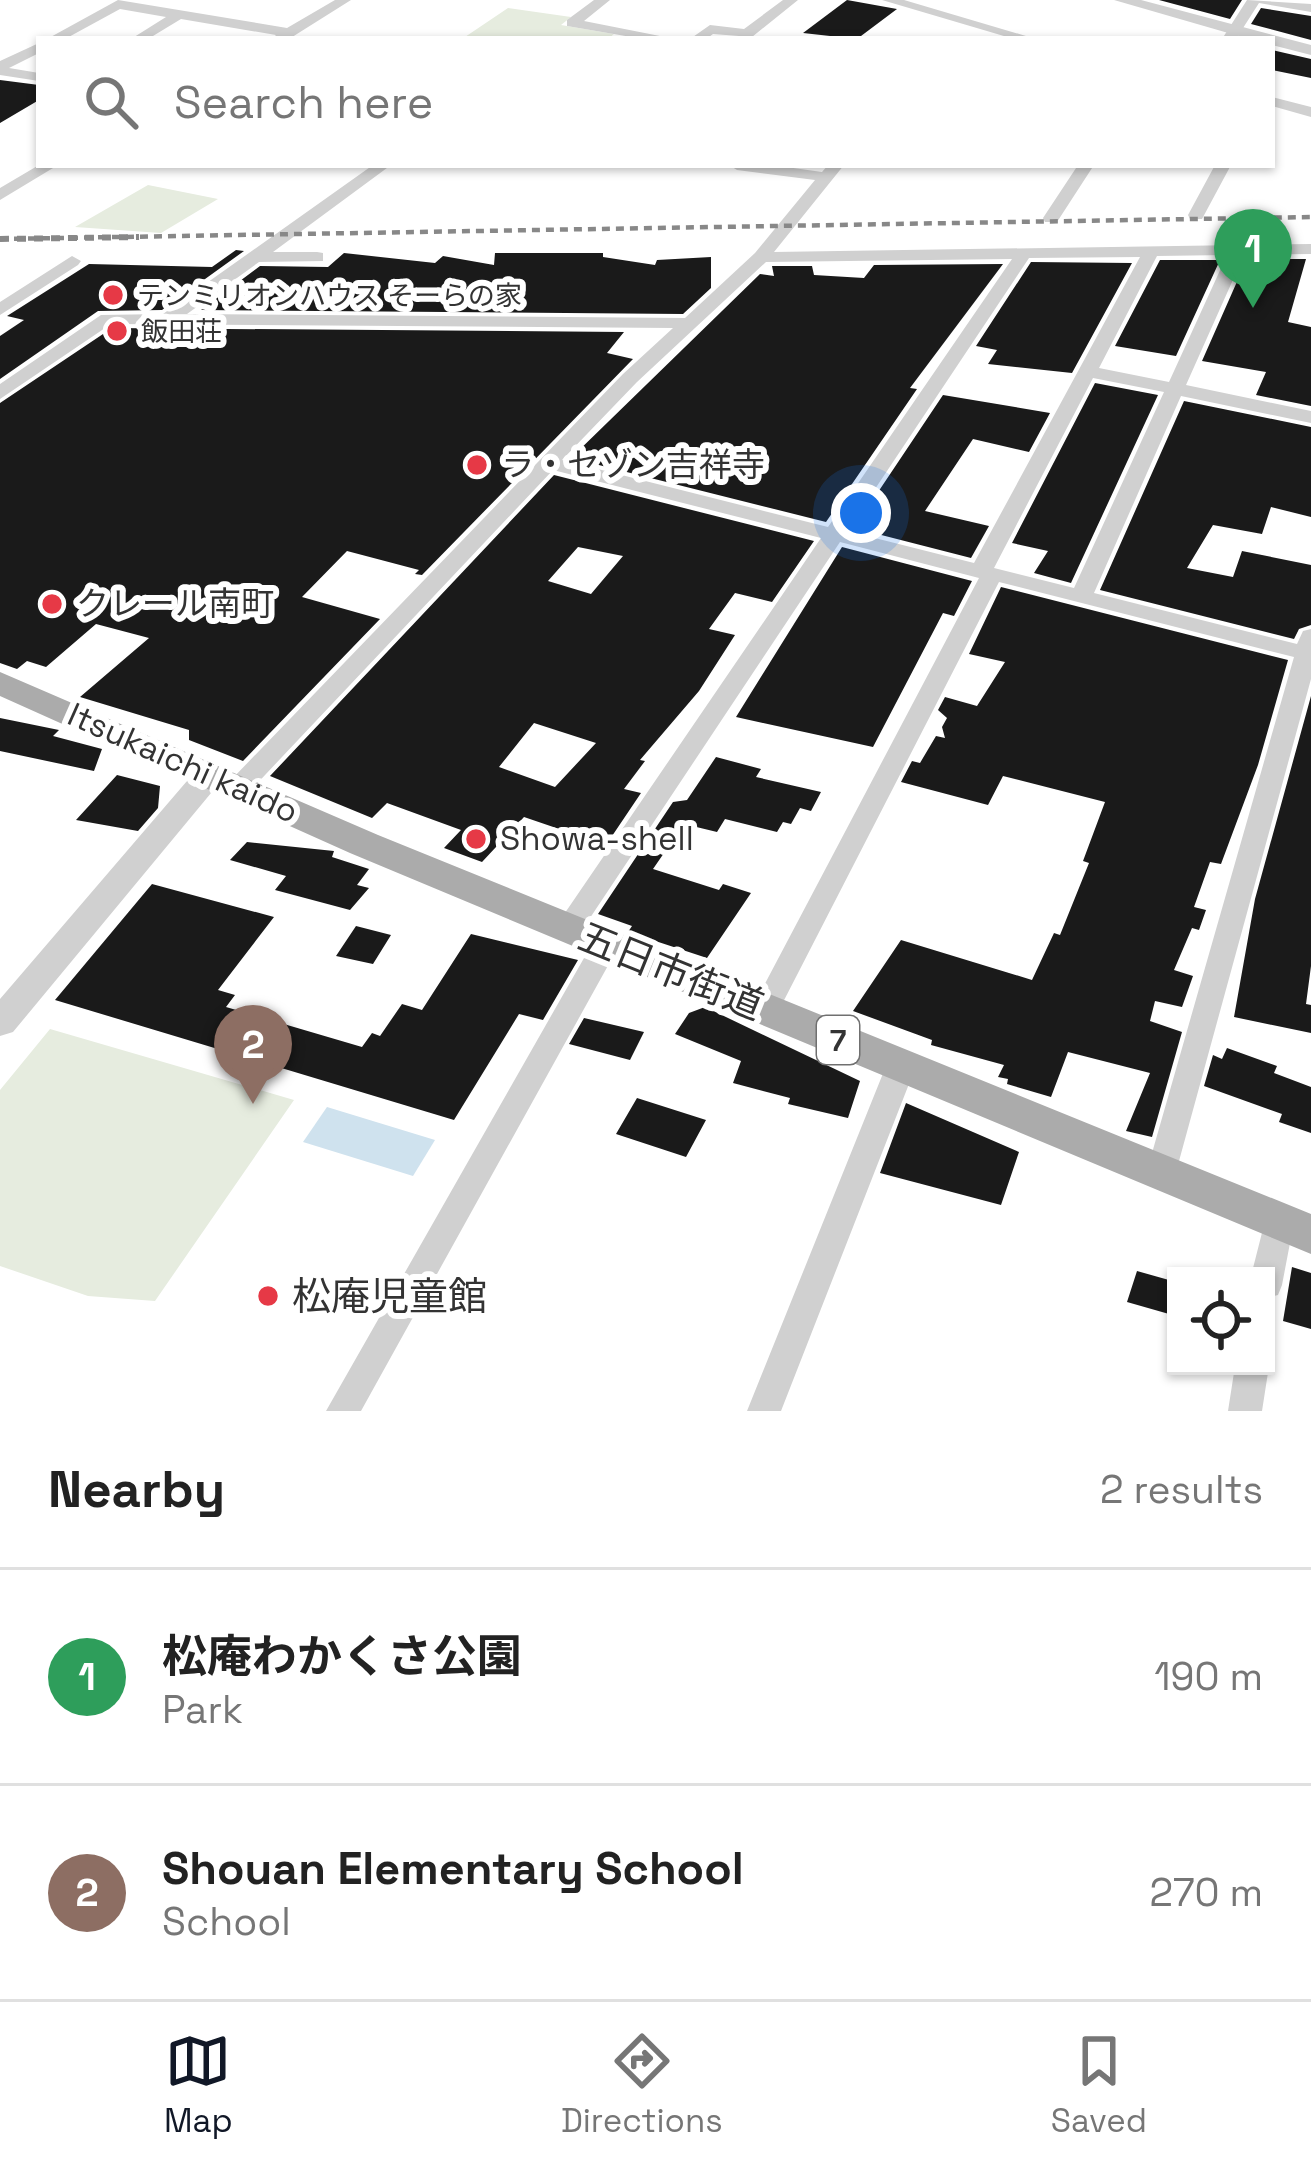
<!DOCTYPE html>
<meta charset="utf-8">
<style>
:root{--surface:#fff;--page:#f2f2f2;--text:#222;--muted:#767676;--line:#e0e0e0;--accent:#111827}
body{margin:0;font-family:"Space Grotesk","Noto Sans JP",sans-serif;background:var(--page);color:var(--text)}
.controls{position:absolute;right:36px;bottom:36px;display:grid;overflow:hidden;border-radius:0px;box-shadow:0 3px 9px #0004}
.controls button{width:108px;height:108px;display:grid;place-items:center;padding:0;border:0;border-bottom:3px solid var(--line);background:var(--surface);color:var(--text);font:60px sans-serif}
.you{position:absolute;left:861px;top:513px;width:42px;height:42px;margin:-30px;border:9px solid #fff;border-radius:50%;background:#1a73e8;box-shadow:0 0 0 18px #1a73e833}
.badge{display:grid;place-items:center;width:78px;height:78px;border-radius:50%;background:var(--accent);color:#fff;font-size:39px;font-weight:700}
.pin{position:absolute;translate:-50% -99px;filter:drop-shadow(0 3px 6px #0008)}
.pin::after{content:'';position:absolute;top:63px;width:42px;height:36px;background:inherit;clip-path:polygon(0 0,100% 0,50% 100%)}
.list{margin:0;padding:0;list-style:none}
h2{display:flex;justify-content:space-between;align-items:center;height:156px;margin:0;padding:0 48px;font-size:51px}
h2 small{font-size:39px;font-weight:400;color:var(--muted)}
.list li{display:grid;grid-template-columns:78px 1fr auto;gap:36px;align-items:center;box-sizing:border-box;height:216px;padding:0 48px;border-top:3px solid var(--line)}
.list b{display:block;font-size:45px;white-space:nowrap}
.list p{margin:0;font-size:39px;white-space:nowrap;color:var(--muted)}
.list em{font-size:39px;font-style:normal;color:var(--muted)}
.icon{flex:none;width:66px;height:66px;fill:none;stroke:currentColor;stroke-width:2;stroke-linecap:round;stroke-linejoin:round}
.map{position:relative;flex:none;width:1311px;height:1411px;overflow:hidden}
.search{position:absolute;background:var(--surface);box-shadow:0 3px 9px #0004;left:36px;right:36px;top:36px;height:132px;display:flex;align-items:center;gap:30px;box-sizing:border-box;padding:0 42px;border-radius:0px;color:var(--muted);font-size:45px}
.sheet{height:588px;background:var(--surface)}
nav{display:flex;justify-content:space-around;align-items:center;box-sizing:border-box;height:168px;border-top:3px solid var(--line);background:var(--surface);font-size:33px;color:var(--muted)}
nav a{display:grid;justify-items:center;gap:6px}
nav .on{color:var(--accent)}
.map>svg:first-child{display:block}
</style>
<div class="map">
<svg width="1311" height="1411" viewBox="0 0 1311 1411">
<rect width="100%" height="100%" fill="#fff"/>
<path fill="#e6ecdf" d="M508,8L571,17L561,25L614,34L608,39H462Z
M148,185L218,199L161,233L75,227Z
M50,1029L294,1100L155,1301L88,1296L0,1266V1090Z"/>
<path fill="#cfe2ee" d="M327,1107L435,1140L413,1176L303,1142Z"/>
<path fill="#1a1a1a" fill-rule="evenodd" d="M847,0L897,9L857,39L803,33Z
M1159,0H1242L1230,19Z
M1261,8L1311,16V40L1251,24Z
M1272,50L1311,59V78L1272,70Z
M0,80L39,85V100L0,123Z
M236,250L244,251L162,310L98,311L0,379V336L24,320L7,316L89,264L212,267Z
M344,253L435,263L443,256L494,265L495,253H603V257L655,265L657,260L711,257V288L683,314L201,310L260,266L328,267Z
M1247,259H1306L1288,322L1311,327V406L1256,395L1266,372L1202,361Z
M1160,260H1220L1176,356L1115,346Z
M1031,262L1132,263L1072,373L988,364L997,350L976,346Z
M1003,264L910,388L917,389L826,522L571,458L760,274L774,276L772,266H812L814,275L864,278L874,265Z
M112,328L624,332L607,353L633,359L422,575L415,574L419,570L347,551L302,597L380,619L243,761L189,740V730L80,697L149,638L96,624L46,667L27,661L17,669L0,663V403Z
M1095,383L1158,395L1071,583L1034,573L1048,551L1012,543Z
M943,395L1050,413L1029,452L973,439L925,511L989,526L971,558L854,528Z
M1184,401L1311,427V517L1271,507L1262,534L1213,525L1187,568L1233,577L1242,551L1311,565V625L1299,629L1294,639L1100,590Z
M554,475L814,541L772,602L735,593L709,629L735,635L699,691L640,760L645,761L624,789L641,793L606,845L524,817L482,862L444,848L461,830L387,803L372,818L270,776ZM578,547L623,556L591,594L548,581ZM534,723L596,743L555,787L499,767Z
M842,547L972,581L954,616L943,613L873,747L736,717Z
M1001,587L1288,660L1258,765L1221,864L1210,862L1194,907L1206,910L1199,930L1192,928L1174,970L1193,976L1182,1007L1155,1001L1150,1021L1182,1032L1152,1137L1126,1131L1150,1073L1068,1052L1051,1097L1007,1084L1008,1079L998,1077L1004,1065L931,1045L932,1040L853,1011L901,940L1032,980L1054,933L1060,935L1089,863L1083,861L1105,802L1003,776L988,805L901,782L912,761L920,763L936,736L945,738L942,727L947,718L938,710L945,697L977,706L1005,662L969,654Z
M1311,696V966L1306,1004L1311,1005V1033L1234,1017L1255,899Z
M0,718L59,730L53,736L102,749L94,771L0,751Z
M716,757L761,769L756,777L821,792L811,811L800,808L791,824L783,822L777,832L725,819L717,832L684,824L653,869L719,890L723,884L751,893L707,958L628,932L632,926L598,914L673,802L687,800Z
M117,775L160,786L158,808L138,831L76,820Z
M247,842L334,851L332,857L369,869L357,885L369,888L350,910L275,890L286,876L230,860Z
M152,884L274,917L218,990L235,995L226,1007L362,1047L372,1033L380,1036L402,1004L422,1010L471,934L578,960L543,1020L519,1014L454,1120L55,1000Z
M356,926L391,935L373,964L336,956Z
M705,1007L860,1081L848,1118L788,1104L790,1098L733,1083L741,1061L675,1034L689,1013Z
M584,1018L644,1032L630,1060L569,1044Z
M1227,1048L1277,1066L1274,1073L1311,1087V1133L1279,1122L1282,1114L1204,1086L1213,1055L1222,1059Z
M637,1098L706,1120L686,1157L616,1134Z
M906,1103L1019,1152L1001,1205L880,1173Z
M1292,1267L1311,1273V1329L1283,1321Z
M1137,1271L1176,1282V1316L1127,1302Z"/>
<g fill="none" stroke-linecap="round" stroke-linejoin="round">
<path fill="#d0d0d0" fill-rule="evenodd" d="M118,0L287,28L335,0H351L289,39H272L276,35L181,19L148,39H131L166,17L120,9L65,39H47Z
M594,0H610L584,21L675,39H643L567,26V20Z
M783,0H798L752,37L713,34L706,39H690L710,25L744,29Z
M882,0H904L1036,39H1014Z
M1247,0L1311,4V12L1259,3L1236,39H1222Z
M39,43V53L9,68L39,73V81L0,75V61Z
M1272,97L1311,107V117L1272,106Z
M39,165H58L0,200V188Z
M373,165H391L273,252H317L323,253V261L259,262L187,314L685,318L755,253L815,180L737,170L729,165H772L822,172L828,165H844L774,252L1311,244V254L1244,255L1186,385L1311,411V423L1181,396L1094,593L1297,644L1303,631L1311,629V679L1173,1183L1162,1186L1151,1183L1146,1174L1294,657L999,582L779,1010L775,1017L765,1020L755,1017L751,1010L979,578L840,542L578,936H558L554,929L821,538L553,470L248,793H230L226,787L230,781L623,374L673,328L111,324L0,399V384L101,315L163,314ZM1227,255L1169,382L1099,368L1157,256ZM1140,257L974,563L847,531L1029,258ZM1012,259L828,527L562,460L637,382L766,262ZM1093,378L1164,392L1074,588L994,568Z
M1078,165H1094L1057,222H1045L1043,218Z
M1215,165H1231L1202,219H1190L1188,215Z
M72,256L81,261L78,265L0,315V302Z
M606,934L616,937L620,944L361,1411H326L592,944L596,937Z
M901,1055L911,1058L916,1066L781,1411H747L886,1066L891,1058Z
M1278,1209L1289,1213L1294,1222L1282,1285L1278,1295L1266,1298V1276H1251L1267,1213Z
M1266,1360L1269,1366L1262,1411H1228L1235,1366H1266Z"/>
<path fill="#d0d0d0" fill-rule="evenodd" d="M1114,0H1141L1311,45V55L1272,45V39H1249Z
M210,764L226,774L221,781L13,1032L0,1036V999L199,767Z"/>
<path fill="#ababab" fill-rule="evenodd" d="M0,672L378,835L1311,1214V1254L350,853L0,696Z"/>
<path stroke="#888" stroke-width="4.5" stroke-dasharray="8 6" stroke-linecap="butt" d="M0,239L1311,217"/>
<path stroke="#888" stroke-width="6" stroke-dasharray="9 8" stroke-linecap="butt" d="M0,239L139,237"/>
</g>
<g fill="#e63946" stroke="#fff" stroke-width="4.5">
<circle cx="113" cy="295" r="12"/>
<circle cx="117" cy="331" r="12"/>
<circle cx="477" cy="465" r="12"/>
<circle cx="52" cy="604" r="12"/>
<circle cx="476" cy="839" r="12"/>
<circle cx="268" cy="1296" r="12"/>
</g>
<g text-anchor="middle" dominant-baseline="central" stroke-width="12" stroke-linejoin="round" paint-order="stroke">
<g font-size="27" fill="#333" stroke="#fff" text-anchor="start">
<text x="137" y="295">テンミリオンハウス そーらの家</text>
<text x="141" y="331">飯田荘</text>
</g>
<rect fill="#fff" stroke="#707070" stroke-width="3" x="817" y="1016" width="42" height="48" rx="9"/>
<g font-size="30" font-weight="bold" fill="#333">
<text x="838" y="1040">7</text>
</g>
<g font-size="33" fill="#333" stroke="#fff" text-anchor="start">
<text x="501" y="465">ラ・セゾン吉祥寺</text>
<text x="76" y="604">クレール南町</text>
<text x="500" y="839">Showa-shell</text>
</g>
<g font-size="33" fill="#333" stroke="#fff">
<text transform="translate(183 763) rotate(24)">Itsukaichi kaido</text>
</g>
<g font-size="39" fill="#333" stroke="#fff">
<text transform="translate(671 971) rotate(22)">五日市街道</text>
</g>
<g font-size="39" fill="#333" stroke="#fff" text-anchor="start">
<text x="292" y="1296">松庵児童館</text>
</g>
</g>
</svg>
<div class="controls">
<button><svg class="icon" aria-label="locate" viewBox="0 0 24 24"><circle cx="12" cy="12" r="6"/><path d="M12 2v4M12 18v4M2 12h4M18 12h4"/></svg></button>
</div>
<div class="you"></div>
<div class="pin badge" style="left:1253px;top:308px;background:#2e9e5b">1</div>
<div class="pin badge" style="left:253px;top:1104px;background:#8d6e63">2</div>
<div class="search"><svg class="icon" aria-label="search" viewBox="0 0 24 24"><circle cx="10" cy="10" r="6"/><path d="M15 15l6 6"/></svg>Search here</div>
</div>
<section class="sheet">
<h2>Nearby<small>2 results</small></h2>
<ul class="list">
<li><span class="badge" style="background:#2e9e5b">1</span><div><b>松庵わかくさ公園</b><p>Park</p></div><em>190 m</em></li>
<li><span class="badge" style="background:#8d6e63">2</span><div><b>Shouan Elementary School</b><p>School</p></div><em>270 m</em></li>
</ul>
</section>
<nav>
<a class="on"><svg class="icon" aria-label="map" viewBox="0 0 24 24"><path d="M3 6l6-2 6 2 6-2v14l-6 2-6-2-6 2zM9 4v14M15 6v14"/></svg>Map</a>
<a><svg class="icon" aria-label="directions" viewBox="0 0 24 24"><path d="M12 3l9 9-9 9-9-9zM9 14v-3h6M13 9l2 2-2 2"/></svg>Directions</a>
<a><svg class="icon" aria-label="saved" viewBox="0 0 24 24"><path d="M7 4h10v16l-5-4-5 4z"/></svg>Saved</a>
</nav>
